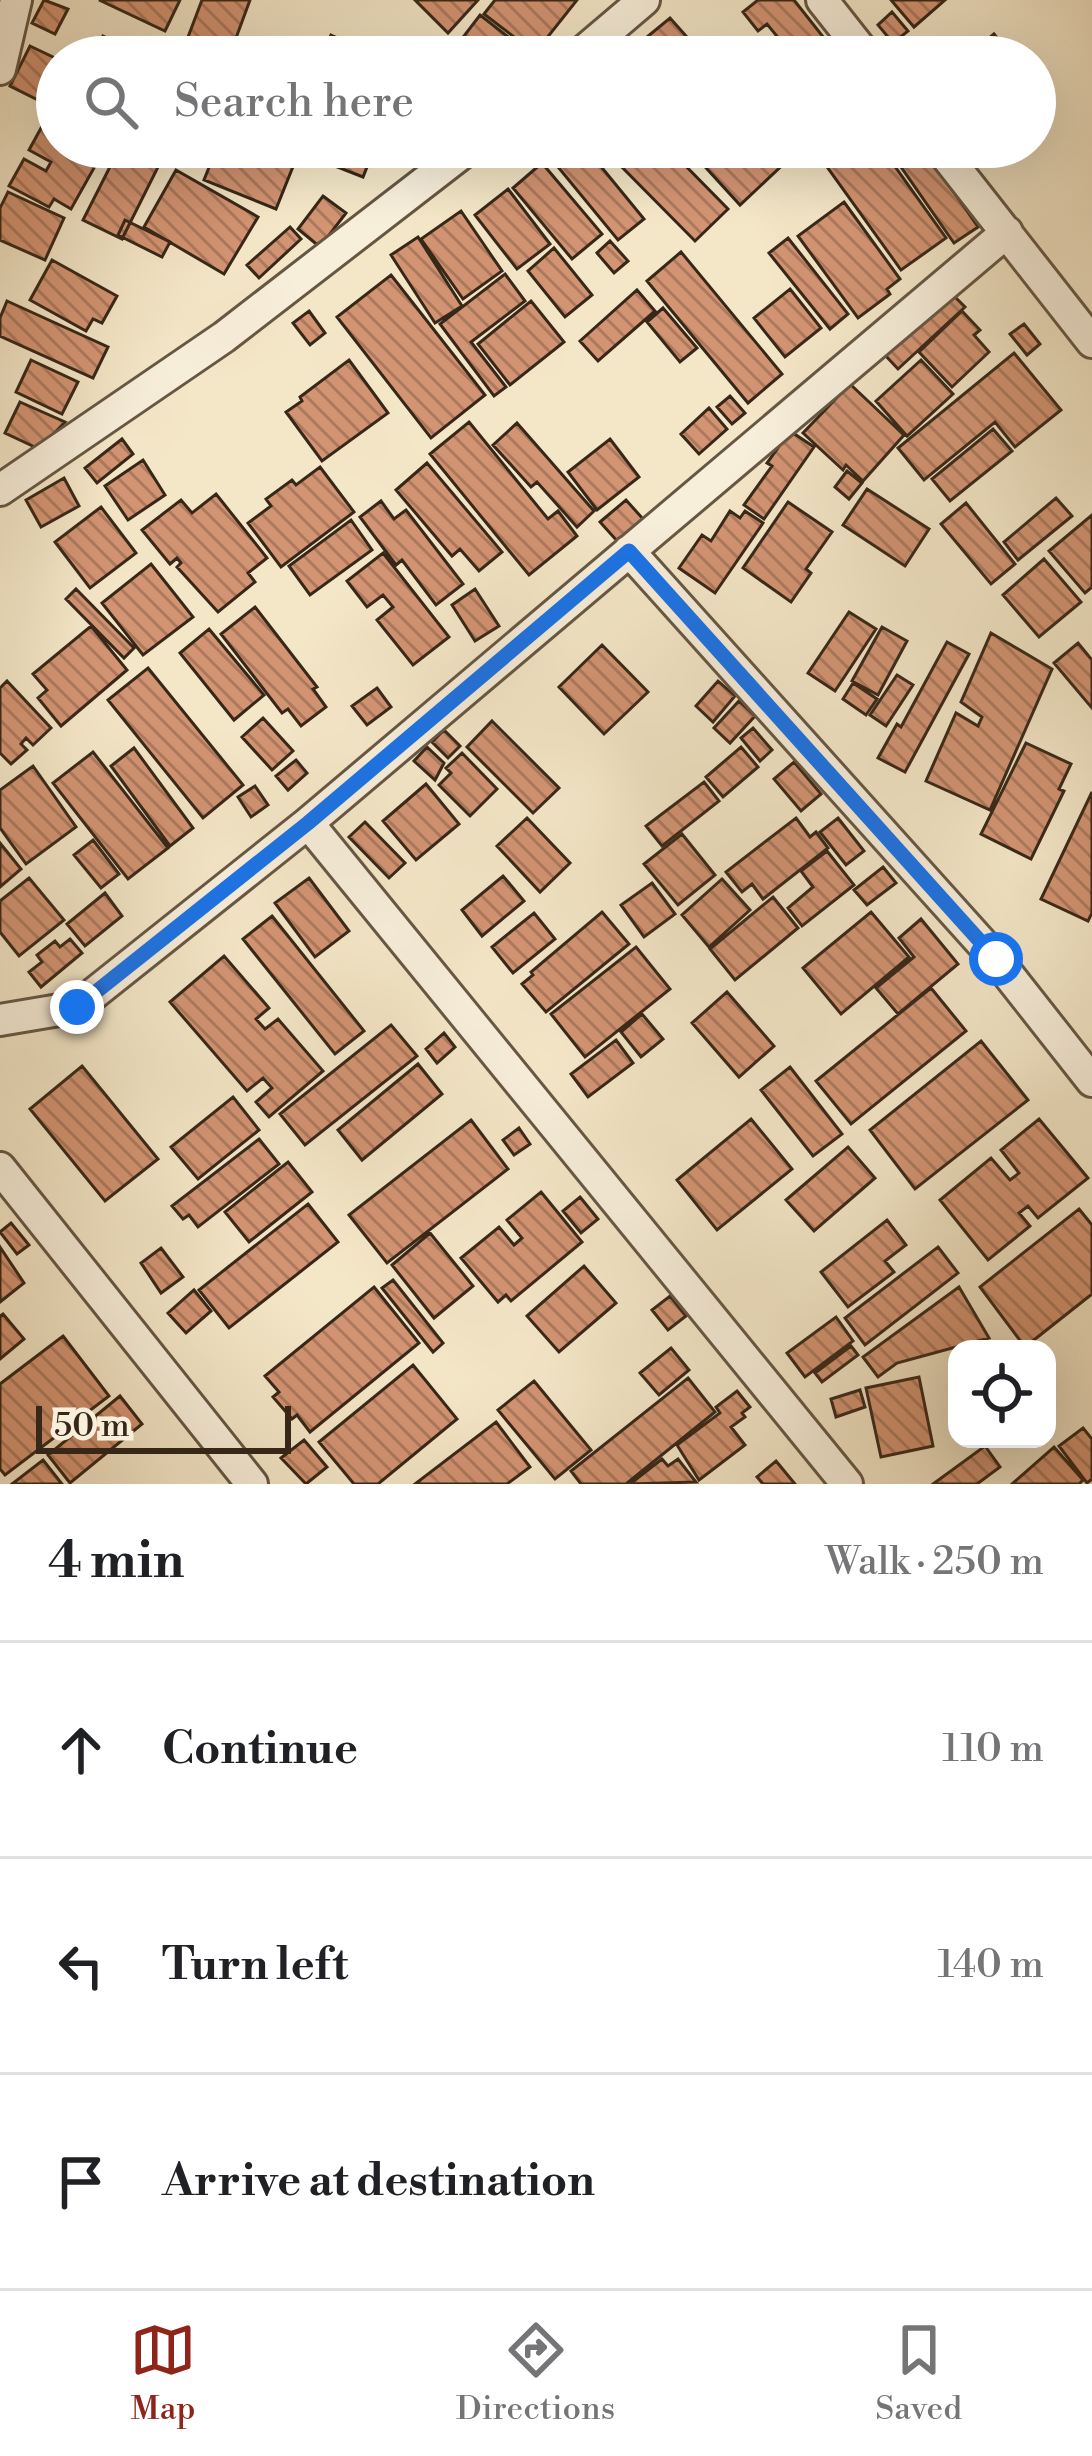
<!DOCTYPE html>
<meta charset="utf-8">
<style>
:root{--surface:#fff;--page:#f6f6f6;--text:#202124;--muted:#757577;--line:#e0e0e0;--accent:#8f2418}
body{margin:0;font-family:"Libre Bodoni",serif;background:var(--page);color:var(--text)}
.controls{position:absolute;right:36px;bottom:36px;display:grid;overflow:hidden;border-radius:24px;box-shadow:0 12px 48px #0002}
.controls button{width:108px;height:108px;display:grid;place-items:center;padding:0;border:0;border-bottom:3px solid var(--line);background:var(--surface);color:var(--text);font:60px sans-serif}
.scale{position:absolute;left:36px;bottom:30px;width:255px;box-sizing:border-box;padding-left:12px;border:6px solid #372718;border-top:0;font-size:33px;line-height:42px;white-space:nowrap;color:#372718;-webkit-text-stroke:9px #f8efdb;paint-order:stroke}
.stop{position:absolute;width:36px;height:36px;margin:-27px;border:9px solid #1a73e8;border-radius:50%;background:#fff}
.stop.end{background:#1a73e8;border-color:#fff;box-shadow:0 3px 12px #0008}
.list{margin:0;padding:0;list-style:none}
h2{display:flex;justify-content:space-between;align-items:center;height:156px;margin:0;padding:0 48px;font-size:51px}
h2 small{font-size:39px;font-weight:400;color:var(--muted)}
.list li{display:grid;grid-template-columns:78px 1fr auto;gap:36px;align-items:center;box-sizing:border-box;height:216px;padding:0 48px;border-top:3px solid var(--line)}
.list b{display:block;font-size:45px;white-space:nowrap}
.list em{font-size:39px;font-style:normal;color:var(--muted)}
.icon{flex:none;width:66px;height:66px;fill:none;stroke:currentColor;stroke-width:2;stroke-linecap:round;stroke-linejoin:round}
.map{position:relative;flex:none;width:1092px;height:1484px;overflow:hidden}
.search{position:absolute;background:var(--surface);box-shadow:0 12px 48px #0002;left:36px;right:36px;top:36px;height:132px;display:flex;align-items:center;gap:30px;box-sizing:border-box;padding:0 42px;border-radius:66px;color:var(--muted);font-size:45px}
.sheet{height:804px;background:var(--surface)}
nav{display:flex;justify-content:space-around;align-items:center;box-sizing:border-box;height:168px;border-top:3px solid var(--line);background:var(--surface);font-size:33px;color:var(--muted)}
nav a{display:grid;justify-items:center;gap:6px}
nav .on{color:var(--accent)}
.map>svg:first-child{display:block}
</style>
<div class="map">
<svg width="1092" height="1484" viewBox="0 0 1092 1484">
<defs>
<pattern id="building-back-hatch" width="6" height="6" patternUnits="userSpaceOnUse" patternTransform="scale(3)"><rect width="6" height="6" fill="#d39473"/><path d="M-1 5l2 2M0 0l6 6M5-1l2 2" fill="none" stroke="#ac795d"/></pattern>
</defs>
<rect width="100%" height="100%" fill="#f4e7c8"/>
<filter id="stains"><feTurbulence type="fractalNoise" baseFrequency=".00167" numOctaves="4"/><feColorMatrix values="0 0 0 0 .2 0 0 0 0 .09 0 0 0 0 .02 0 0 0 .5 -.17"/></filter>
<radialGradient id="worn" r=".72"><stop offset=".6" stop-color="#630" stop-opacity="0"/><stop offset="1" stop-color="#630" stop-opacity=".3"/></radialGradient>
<path fill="url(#building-back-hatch)" stroke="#372718" stroke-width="3" d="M44,0L68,9L55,34L32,23Z
M99,0H180L165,31Z
M202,0H250L229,57L182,53Z
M415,0H478L448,33Z
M495,0H577L535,53L484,14Z
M758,0H794L839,57H794L767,24L758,31L743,12Z
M891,0H945L914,27Z
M892,12L908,31L893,43L878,25Z
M480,15L534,57H490L464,36Z
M670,18L687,37L663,57L647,37Z
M994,34L1013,57H967Z
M331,35L380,57H320Z
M103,36L148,57H93Z
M30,46L57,59V78L44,103L10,86Z
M46,119L57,125V147L104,150L71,209L54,199L49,207L9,186L24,159L46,171L51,162L29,150Z
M120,147L159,165L122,239L83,220Z
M252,147L294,164L276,209L204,180L216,150L212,147Z
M307,147H375L363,177L304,154Z
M560,147H585L644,219L618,240L549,156Z
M612,147H667L728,209L695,241L607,152Z
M687,147H780L790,158L740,205Z
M819,147H881L946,238L901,270L815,150Z
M901,147H923L978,227L954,243L892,154Z
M542,163L602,234L572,259L513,188Z
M176,170L258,217L224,274L144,227Z
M508,189L550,244L517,269L475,215Z
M8,192L64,218L45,260L0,240V208Z
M323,196L346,213L320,247L298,229Z
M844,202L900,279L887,289L890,294L858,318L798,236Z
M461,211L502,271L463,299L421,239Z
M125,220L170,242L162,257L118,235Z
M290,227L301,239L259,278L247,265Z
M418,237L462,306L435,323L391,255Z
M788,238L848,314L830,329L769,253Z
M610,241L628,261L614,273L597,253Z
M554,248L592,295L565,317L528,271Z
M681,252L782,374L748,403L647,281Z
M52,260L117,296L102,323L93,319L86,331L30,300Z
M505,274L525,301L471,342L506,387L494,396L440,324Z
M391,275L485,395L431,438L337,317Z
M790,289L821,328L785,357L754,318Z
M637,290L655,311L598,361L580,341Z
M952,294L965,307L898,369L885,355Z
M7,301L108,347L93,378L0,336V318Z
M531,301L564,342L510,385L478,344Z
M663,308L697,348L680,362L647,322Z
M309,311L325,333L310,345L293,323Z
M962,311L980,330L974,335L989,352L952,387L919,352Z
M1024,324L1040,344L1027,355L1010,334Z
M1014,353L1061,410L1015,447L995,422L924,480L898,448Z
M31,360L78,382L62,414L16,392Z
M349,360L388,413L322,461L286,412L302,401L300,397Z
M921,360L953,394L907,436L876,401Z
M850,384L904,435L863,481L846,465L843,470L803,433Z
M730,396L745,413L732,424L717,407Z
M20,402L65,422L39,449L5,433Z
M709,408L727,429L699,454L681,434Z
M469,422L548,519L558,511L577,536L529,575L430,454Z
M517,423L594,511L577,527L537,482L531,487L493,445Z
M993,429L1012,451L950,501L932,479Z
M790,431L814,447L764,519L744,505L772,466L767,463Z
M122,439L133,454L97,483L85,468Z
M610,439L639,477L597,510L568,472Z
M143,460L165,495L128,520L105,486Z
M427,463L502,552L479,571L460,549L452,556L396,490Z
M320,467L354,512L281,567L248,523L271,506L266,499L292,480L296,485Z
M847,471L862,483L849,499L835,487Z
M64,478L79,506L41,527L26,500Z
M867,489L929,529L905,566L843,525Z
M216,494L267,558L248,573L255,582L218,612L177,567L181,563L177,558L170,564L142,530L181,500L192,513Z
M1056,498L1072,516L1018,560L1004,542Z
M626,500L644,520L618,542L600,522Z
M381,501L394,519L406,510L463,584L436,605L402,560L396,565L360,517Z
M788,502L832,532L806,569L811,573L791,602L743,568Z
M966,503L1015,564L991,584L941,524Z
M101,507L136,553L90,588L55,542Z
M730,511L740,518L745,511L763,523L715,593L679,568L702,535L711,541Z
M1092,515V587L1085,593L1049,551Z
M351,520L372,550L310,595L289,566Z
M383,553L449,637L413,665L377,620L393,607L383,595L367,607L347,581Z
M1044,559L1081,602L1039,637L1003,595Z
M151,564L193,617L143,655L102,603Z
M76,589L134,648L124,658L66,599Z
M475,589L499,626L475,641L452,605Z
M255,607L317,687L313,689L326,707L301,726L288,709L282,713L221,634Z
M849,612L876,629L835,691L808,673Z
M91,626L127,670L61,726L38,698L47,690L33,674Z
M882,627L907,641L878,695L852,681Z
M209,629L264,695L234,720L180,653Z
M991,633L1052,669L990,810L926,781L956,713L978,726L982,717L961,702Z
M947,642L969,654L905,772L878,758L897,724L901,727Z
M1078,643L1092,660V708L1054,663Z
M602,645L648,692L604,734L559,687Z
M148,668L243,785L203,818L108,700Z
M897,675L913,685L886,726L870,715Z
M7,681L51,728L33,745L26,738L21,744L27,750L11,764L0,753V688Z
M718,681L735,696L713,722L696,706Z
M853,683L877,699L866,715L843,699Z
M377,688L391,707L367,725L352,706Z
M739,701L755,716L730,743L714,728Z
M263,718L293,751L272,770L242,737Z
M492,721L559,788L533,813L467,747Z
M753,728L772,750L760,761L741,738Z
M444,730L460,746L448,758L432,742Z
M1026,743L1071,764L1059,789L1064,791L1031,859L981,834Z
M427,747L444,763L435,780L414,761Z
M741,747L758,767L723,797L706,777Z
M134,748L193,828L170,846L111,766Z
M93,752L168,848L128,879L53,783Z
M462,753L497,789L470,816L439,785L451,773L446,768Z
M296,760L307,773L288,790L276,776Z
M794,762L821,794L801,811L774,779Z
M33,766L76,827L26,864L0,828V790Z
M704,782L719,801L662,846L646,826Z
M426,784L459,824L416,860L383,821Z
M255,786L268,805L251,817L238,797Z
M1092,792V913L1088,921L1041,899Z
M527,818L570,863L540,892L497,846Z
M796,818L810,837L816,832L828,848L763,899L752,884L742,892L726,872Z
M838,818L864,851L846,865L820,832Z
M365,822L405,863L389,878L349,837Z
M682,834L715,875L678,905L644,864Z
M93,840L119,874L101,888L74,855Z
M0,843L21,869L0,887Z
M827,851L854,885L802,926L788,908L813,887L801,871Z
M883,867L896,883L867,905L854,890Z
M503,876L524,901L482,936L462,910Z
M29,878L64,920L19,956L0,932V901Z
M309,878L349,931L315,957L275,903Z
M722,879L750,910L709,947L682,915Z
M652,883L675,914L644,937L621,905Z
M105,893L122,916L85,946L67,924Z
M773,897L798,928L735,980L710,949Z
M602,912L629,944L546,1012L522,984L533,975L531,972Z
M871,912L909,957L841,1014L803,968Z
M534,913L555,939L513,973L492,947Z
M272,916L364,1031L335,1054L243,939Z
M921,919L958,964L898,1014L876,988L914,957L899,938Z
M70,939L82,953L41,987L29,972L42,962L37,955L55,941L60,947Z
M636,947L670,989L585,1057L551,1014Z
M224,956L269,1008L256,1019L265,1029L278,1019L323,1071L269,1117L256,1102L272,1088L263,1078L247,1091L170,1002Z
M931,988L966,1031L851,1124L816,1081Z
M727,992L774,1046L739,1077L692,1023Z
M642,1014L663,1039L641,1057L621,1032Z
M391,1025L417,1056L305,1145L280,1114Z
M444,1033L455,1047L437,1063L426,1049Z
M616,1040L633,1063L588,1097L571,1074Z
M981,1041L1028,1100L915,1189L870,1130Z
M418,1064L442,1094L362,1160L338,1130Z
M82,1066L158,1159L105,1201L30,1109Z
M790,1067L842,1134L813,1156L761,1090Z
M233,1097L259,1130L198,1179L171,1147Z
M751,1119L792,1169L717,1230L677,1180Z
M1039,1119L1088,1178L1038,1218L1028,1206L1019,1213L1030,1226L988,1260L940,1200L991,1158L1010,1180L1019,1173L1001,1150Z
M471,1120L508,1169L387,1263L349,1215Z
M519,1128L530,1144L514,1155L503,1140Z
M259,1139L279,1164L198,1227L189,1215L183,1219L172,1206Z
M848,1147L875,1178L814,1231L786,1200Z
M288,1162L312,1192L249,1242L225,1212Z
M541,1192L582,1242L511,1301L506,1295L498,1302L461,1258L499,1227L514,1245L522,1238L507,1220Z
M580,1197L598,1219L581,1233L563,1211Z
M308,1204L338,1242L229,1328L199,1290Z
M1079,1209L1092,1225V1294L1025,1347L980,1287Z
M887,1220L906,1245L885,1261L894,1272L848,1307L821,1272Z
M11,1223L29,1245L17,1254L0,1232Z
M430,1233L473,1286L434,1318L392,1265Z
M0,1247L24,1283L0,1302Z
M938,1247L958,1273L865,1345L845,1318Z
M161,1248L183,1277L161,1293L141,1263Z
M584,1266L616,1303L559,1352L527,1316Z
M393,1280L443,1343L433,1352L382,1288Z
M374,1287L419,1343L310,1432L297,1415L292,1419L273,1397L279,1392L265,1376Z
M959,1287L989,1338L897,1363L878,1377L863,1357Z
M194,1290L211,1311L186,1333L168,1313Z
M670,1296L686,1316L668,1330L652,1310Z
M3,1314L24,1339L0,1359V1316Z
M836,1317L853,1341L805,1377L787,1353Z
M63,1336L109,1396L5,1475L0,1469V1384Z
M851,1346L858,1355L822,1382L815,1373Z
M671,1348L689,1370L659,1395L640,1373Z
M413,1365L457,1419L378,1484H354L319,1442Z
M919,1377L933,1446L881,1457L866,1388Z
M688,1378L715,1412L626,1484H581L571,1471Z
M534,1381L591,1450L555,1479L498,1410Z
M860,1390L865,1407L836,1417L831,1399Z
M737,1391L750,1407L742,1413L745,1417L731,1427L745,1445L699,1480L677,1445L720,1413L716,1407Z
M120,1396L142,1424L70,1483L48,1455Z
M496,1422L530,1467L507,1484H415Z
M1083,1428L1092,1439V1479L1087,1483L1059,1446Z
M304,1440L327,1467L306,1484L281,1458Z
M985,1446L1000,1467L977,1484H933Z
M1054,1447L1083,1480L1079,1484H1012Z
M662,1459L668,1466L678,1459L696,1482L630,1484Z
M43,1460L62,1484H12Z
M776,1461L795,1484H763L757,1477Z"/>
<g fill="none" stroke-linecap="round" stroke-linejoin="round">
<defs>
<path id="street" d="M822,0L867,57
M577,57L644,0
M0,69L16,0
M939,147L1092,342
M0,490L224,337L470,147
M629,551L996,959L1092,1081
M308,823L847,1484
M0,1020L77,1007L308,823L1007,232
M0,1168L252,1484"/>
</defs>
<use href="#street" stroke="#665744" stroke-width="36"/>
<use href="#street" stroke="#f8efdb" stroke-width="30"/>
</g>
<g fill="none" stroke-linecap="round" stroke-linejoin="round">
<path stroke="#1a73e8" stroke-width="15" d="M77,1007L308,823L629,551L996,959"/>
</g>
<rect width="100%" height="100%" filter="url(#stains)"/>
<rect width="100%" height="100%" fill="url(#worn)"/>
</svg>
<div class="controls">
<button><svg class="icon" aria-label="locate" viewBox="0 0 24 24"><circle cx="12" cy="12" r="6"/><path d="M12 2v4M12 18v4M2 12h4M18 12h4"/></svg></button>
</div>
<div class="scale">50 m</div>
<div class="stop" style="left:996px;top:959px"></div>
<div class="stop end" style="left:77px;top:1007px"></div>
<div class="search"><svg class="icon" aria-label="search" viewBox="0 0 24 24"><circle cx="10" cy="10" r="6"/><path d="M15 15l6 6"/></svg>Search here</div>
</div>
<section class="sheet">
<h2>4 min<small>Walk · 250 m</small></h2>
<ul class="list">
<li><svg class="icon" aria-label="ahead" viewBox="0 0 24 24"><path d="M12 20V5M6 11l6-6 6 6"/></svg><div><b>Continue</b></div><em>110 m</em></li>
<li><svg class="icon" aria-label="left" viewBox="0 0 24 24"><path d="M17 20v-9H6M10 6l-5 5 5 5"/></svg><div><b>Turn left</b></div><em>140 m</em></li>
<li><svg class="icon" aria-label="arrive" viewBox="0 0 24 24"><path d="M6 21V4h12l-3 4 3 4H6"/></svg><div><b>Arrive at destination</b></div></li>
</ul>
</section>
<nav>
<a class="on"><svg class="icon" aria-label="map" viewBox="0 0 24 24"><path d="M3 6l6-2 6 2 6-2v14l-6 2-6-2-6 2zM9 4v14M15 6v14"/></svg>Map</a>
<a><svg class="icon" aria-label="directions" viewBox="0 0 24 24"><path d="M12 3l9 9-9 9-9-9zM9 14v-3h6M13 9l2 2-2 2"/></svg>Directions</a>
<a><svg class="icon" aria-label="saved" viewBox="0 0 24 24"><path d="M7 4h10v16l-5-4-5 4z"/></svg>Saved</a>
</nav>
